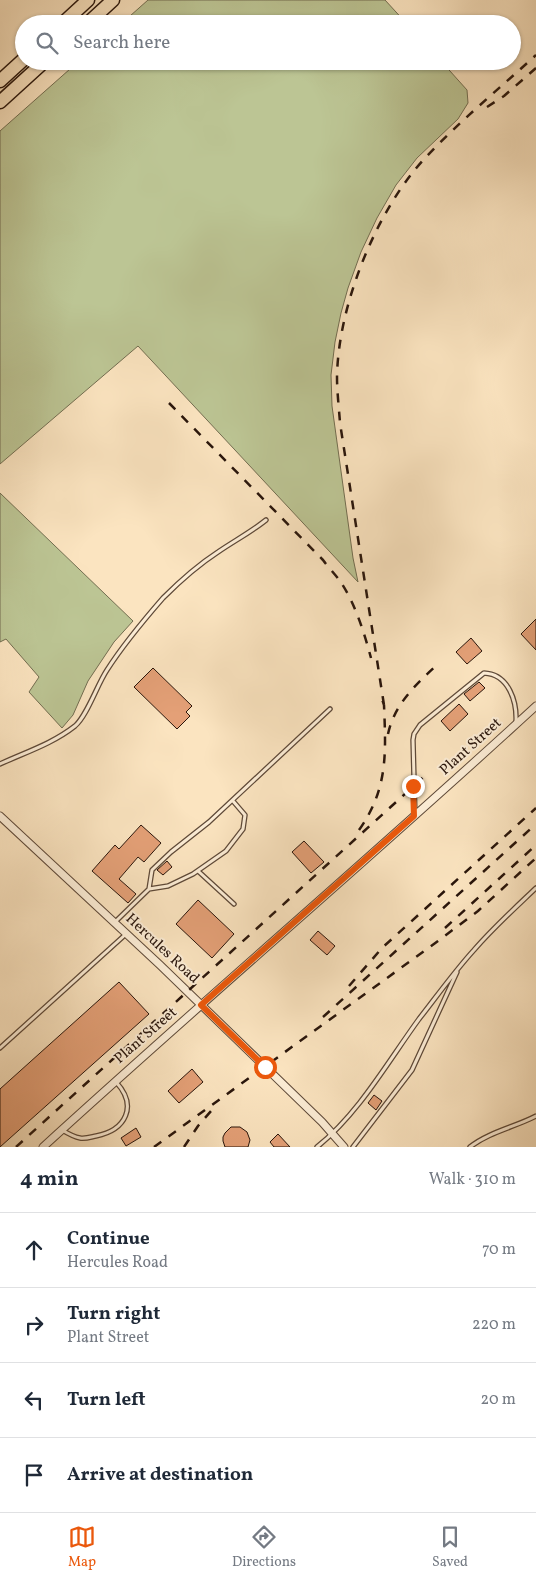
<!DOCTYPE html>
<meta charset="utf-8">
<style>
:root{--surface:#fff;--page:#f6f6f7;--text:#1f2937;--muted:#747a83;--line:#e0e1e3;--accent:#ea580c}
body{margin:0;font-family:Vollkorn,serif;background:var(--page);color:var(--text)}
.stop{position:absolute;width:15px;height:15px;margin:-11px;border:4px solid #ea580c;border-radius:50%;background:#fff}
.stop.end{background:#ea580c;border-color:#fff;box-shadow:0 1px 5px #0008}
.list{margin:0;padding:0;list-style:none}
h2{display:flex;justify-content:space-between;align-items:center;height:65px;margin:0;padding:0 20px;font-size:21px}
h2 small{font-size:16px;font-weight:400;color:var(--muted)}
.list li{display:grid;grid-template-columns:32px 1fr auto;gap:15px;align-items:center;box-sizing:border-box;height:75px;padding:0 20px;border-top:1px solid var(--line)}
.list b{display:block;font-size:19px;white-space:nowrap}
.list p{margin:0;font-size:16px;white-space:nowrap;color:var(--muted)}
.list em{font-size:16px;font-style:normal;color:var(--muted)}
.icon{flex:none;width:28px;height:28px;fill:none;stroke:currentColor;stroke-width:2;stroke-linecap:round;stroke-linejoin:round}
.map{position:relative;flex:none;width:536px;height:1147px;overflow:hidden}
.search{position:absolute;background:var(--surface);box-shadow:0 1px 4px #0004;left:15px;right:15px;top:15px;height:55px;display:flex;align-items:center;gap:12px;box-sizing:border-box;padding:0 18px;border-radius:28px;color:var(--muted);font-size:19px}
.sheet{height:365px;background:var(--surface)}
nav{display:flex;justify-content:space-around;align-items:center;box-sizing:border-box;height:70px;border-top:1px solid var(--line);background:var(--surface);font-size:14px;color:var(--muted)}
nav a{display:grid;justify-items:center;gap:2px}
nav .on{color:var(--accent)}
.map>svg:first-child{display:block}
</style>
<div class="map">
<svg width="536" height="1147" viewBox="0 0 536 1147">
<rect width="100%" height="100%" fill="#fbe4c0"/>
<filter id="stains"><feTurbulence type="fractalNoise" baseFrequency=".004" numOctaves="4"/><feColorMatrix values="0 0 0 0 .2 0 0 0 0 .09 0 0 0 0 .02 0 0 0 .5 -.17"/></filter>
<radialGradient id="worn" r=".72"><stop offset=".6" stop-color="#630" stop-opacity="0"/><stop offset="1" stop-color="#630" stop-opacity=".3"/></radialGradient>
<path fill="#bcc594" stroke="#726d50" d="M148,0H385L407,24H121Z
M79,61H441L467,90L468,103L458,119L417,158L396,185L377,218L361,252L348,288L341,313L335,342L331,375L332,406L353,558L358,582L138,346L0,464V131Z
M0,493L133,621L114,642L88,681L73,715L62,728L29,692L39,677L6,639L0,642Z"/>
<path fill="#e4a077" stroke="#29150b" d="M536,619V650L521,634Z
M471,638L482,651L467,664L456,652Z
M153,668L192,706L186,712L190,716L177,729L134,687Z
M479,682L485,688L470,701L464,694Z
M459,704L468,714L450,731L441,721Z
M141,825L161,843L144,862L138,857L119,879L136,894L128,903L92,871L115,845L119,849Z
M304,841L324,862L311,873L292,852Z
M167,861L172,867L163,875L157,870Z
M198,900L234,934L212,958L176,924Z
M318,931L335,946L327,955L310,940Z
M119,982L149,1014L0,1147V1089Z
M192,1069L203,1082L179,1103L168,1091Z
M374,1095L382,1101L376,1110L368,1103Z
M231,1127H240L247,1132L250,1140L248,1147H225L223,1141V1137L225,1133Z
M136,1128L141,1137L126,1146L121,1138Z
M278,1134L290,1147H274L270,1142Z"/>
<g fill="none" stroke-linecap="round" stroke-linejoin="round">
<defs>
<path id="lane" d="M0,764C26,752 52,744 75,726C87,716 97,685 107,670C123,645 143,621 163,598C180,581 198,565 218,552C234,541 251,532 266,520
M415,815L413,740L414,734L420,725L484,673C509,674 517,702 516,722
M198,871L234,904
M149,889L168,886L193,874L226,851L243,829L245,815L233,801
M115,922L149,889L152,870L171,852L209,822L330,709
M0,1048L126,934
M62,1130C67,1133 74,1137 80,1138C85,1139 91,1137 96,1136C126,1130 138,1106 116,1082
M317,1147C359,1113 387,1063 419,1019C437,996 454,972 474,950C493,928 515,908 536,888
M353,1147L412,1070L457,972
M470,1147C489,1132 515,1127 536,1116"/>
<path id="street" d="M0,816L160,965L322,1122L344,1147
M43,1147C206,998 374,855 536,706"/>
<path id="highway" d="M62,24L88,0
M87,24L113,0
M0,81L24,59
M0,102L45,61"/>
</defs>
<use href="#lane" stroke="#5e4938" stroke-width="5.5"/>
<use href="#street" stroke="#5e4938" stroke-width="9"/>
<use href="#highway" stroke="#29150b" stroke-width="15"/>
<use href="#lane" stroke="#fcedd6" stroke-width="3"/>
<use href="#street" stroke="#fcedd6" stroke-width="7"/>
<use href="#highway" stroke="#fbe4c0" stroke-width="12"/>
<path stroke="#29150b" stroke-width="2.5" stroke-dasharray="9 9" stroke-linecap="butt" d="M487,107L504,96L536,68
M169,403L323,560C328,567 335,574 340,581C355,603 364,632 371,658
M384,705L340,423C339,408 337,392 337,377C338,305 377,208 427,156C461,120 500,88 536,55
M388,734C394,705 416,684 438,664
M359,830C388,789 386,754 384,705L382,699
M445,928L536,845
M349,986L382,948L536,808
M323,1017L536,824
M16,1147L427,774
M154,1147L438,941L478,911L536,858
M184,1147L198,1126L211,1111"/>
</g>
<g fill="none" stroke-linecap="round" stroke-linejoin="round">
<path stroke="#ea580c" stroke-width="6" d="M265,1067L201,1005L414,816L413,786"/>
</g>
<g text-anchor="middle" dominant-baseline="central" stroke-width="4" stroke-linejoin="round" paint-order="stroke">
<g font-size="15" fill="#29150b" stroke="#fcedd6">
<text transform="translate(471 747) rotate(-42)">Plant Street</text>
<text transform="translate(162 949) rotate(43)">Hercules Road</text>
<text transform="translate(146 1036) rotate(-41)">Plant Street</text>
</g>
</g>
<rect width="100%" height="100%" filter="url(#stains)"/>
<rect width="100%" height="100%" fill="url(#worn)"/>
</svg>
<div class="stop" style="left:265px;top:1067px"></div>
<div class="stop end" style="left:413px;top:786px"></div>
<div class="search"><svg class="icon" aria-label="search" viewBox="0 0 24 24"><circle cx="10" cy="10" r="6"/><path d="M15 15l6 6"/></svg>Search here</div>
</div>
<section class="sheet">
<h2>4 min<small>Walk · 310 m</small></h2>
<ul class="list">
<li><svg class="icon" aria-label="ahead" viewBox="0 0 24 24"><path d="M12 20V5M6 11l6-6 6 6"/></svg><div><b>Continue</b><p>Hercules Road</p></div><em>70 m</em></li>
<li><svg class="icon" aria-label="right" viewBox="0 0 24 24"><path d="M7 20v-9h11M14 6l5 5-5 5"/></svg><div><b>Turn right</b><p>Plant Street</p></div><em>220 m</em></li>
<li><svg class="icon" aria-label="left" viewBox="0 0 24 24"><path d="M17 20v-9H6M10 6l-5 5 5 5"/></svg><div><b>Turn left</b></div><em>20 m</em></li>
<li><svg class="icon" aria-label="arrive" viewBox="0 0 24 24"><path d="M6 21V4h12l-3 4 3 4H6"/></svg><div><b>Arrive at destination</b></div></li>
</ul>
</section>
<nav>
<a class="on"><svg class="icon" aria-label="map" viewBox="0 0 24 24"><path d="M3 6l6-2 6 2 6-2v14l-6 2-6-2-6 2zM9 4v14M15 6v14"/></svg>Map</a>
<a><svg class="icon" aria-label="directions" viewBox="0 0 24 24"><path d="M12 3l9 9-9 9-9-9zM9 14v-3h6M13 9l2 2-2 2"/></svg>Directions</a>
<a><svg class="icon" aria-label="saved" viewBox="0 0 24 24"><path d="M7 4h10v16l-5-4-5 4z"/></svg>Saved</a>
</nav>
